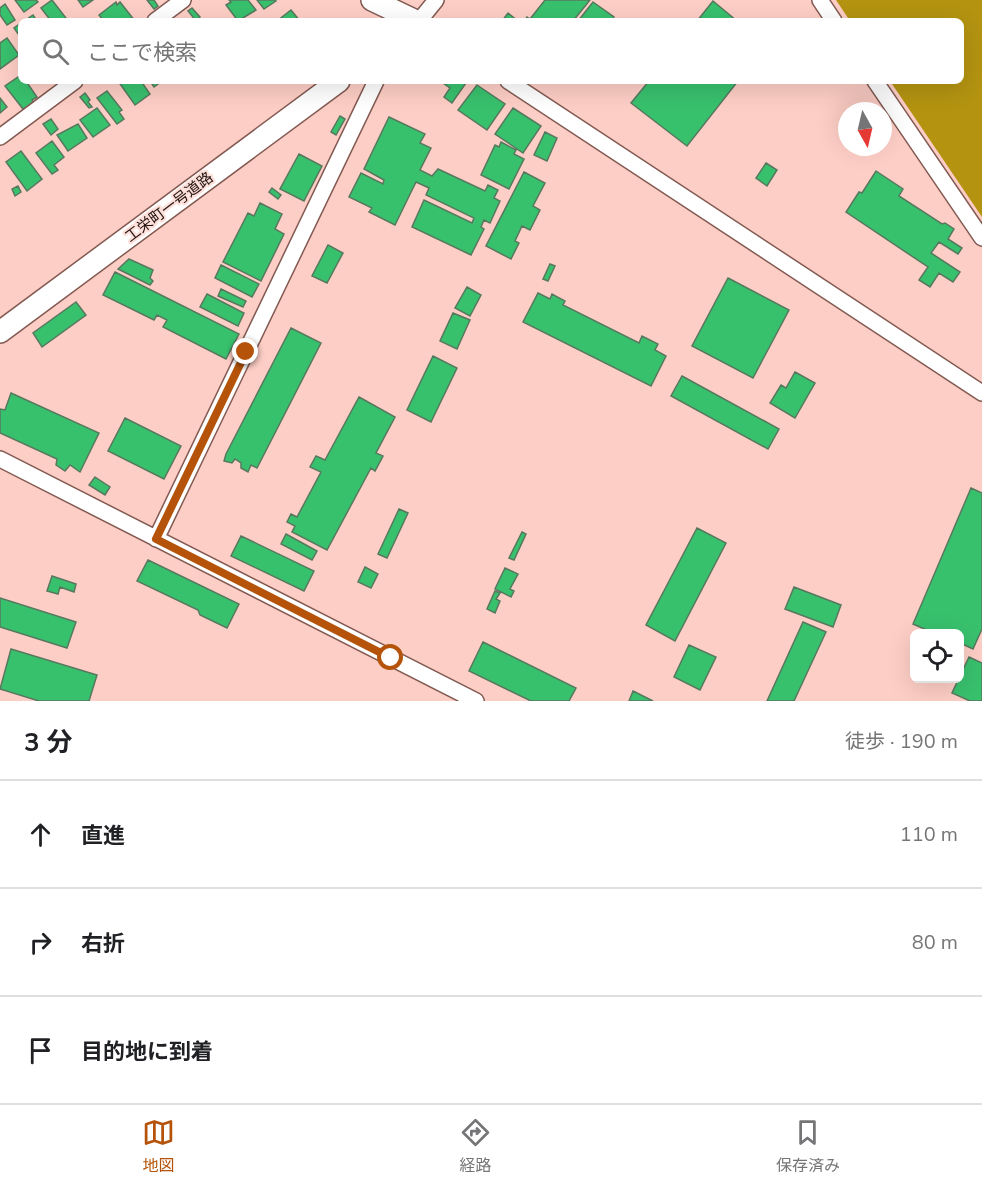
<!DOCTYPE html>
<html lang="ja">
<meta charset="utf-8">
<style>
:root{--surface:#fff;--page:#f6f6f6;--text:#202124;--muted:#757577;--line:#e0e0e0;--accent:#b45309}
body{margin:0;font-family:"Nunito Sans","Noto Sans JP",sans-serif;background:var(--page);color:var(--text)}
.controls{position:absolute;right:18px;bottom:18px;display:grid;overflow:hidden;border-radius:9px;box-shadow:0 6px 24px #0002}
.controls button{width:54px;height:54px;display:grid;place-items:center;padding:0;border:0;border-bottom:2px solid var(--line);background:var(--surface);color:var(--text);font:30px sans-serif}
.compass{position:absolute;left:838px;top:102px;width:54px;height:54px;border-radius:50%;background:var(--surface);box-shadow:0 6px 24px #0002;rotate:172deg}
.stop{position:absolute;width:18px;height:18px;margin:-14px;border:4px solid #b45309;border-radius:50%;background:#fff}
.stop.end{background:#b45309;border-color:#fff;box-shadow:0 2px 6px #0008}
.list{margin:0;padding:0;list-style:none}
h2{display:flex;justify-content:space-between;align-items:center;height:78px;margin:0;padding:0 24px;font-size:26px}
h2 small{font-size:20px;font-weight:400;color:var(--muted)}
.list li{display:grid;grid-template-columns:39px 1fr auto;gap:18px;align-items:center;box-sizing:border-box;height:108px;padding:0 24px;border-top:2px solid var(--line)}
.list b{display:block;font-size:22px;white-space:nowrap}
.list em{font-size:20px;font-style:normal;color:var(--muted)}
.icon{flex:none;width:33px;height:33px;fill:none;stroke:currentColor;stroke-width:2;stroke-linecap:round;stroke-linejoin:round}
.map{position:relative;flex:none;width:982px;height:701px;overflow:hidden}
.search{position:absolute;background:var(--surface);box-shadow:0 6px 24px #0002;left:18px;right:18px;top:18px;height:66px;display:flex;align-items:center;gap:15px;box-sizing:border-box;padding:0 21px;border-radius:9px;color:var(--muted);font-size:22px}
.sheet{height:402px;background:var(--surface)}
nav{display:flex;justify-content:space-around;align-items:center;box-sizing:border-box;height:84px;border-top:2px solid var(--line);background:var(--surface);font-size:16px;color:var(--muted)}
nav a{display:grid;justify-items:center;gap:3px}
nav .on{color:var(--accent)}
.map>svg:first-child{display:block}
</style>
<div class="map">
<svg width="982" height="701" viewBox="0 0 982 701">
<rect width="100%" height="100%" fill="#fdcec5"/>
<path fill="#b49311" d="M836,0H982V217L890,81H961V21H850Z"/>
<path fill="#38c16d" stroke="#57785f" stroke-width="1.5" d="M15,0H36L38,2L24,12Z
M52,0L66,18L62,21H51L41,8Z
M78,0H93L83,7Z
M147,0H154L158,6L154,9Z
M229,0H248L256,10L238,21L226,5L231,2Z
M257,0H275L276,1L264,9Z
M545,0H590L573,21H524L527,17L530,19Z
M713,1L737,21H697Z
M116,2L117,5L120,2L135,21H104L99,15Z
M593,2L614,17L611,21H578Z
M5,4L15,20L7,25L0,15V8Z
M192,8L200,17L196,21L188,11Z
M291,10L300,21H277Z
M508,13L518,21H502Z
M33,15L37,21H24Z
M21,23V38L14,28Z
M7,38L19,55L0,69V43Z
M21,75V81H26L37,97L32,100L34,105L23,109L5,86Z
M118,81H141L150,94L135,105Z
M150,81H162L154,87Z
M440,81H463L466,83L452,103L444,97L450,88Z
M649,81H738L687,146L631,103Z
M477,85L505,104L487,130L458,110Z
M107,91L122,110L119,112L124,119L117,124L97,98Z
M85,93L90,100L88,102L92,107L89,108L80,97Z
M0,98L7,107L0,113Z
M97,108L110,125L93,137L80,120Z
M513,108L541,126L523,153L495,134Z
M340,116L345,119L336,135L331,132Z
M389,117L425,134L420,143L431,148L420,170L432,176L438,169L485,191L488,185L498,190L494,198L500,201L490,223L484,220L481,227L484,229L471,255L412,227L424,200L472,223L474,218L426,195L429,188L416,182L395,225L369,212L372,208L349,197L361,173L383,184L384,180L364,169Z
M51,119L58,129L51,135L43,124Z
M78,124L87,138L68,151L57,135Z
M545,132L557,138L547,161L534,155Z
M52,141L64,157L54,165L58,170L52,174L36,153Z
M501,142L516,150L514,154L524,159L509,189L481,175L495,145L499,147Z
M21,151L42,179L27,191L6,162Z
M299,154L322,166L304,201L280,189Z
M766,163L777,170L767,186L756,178Z
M876,171L903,189L899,196L942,224L945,223L954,229L948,239L962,248L958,254L939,242L931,253L960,272L953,282L939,273L930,287L919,280L928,267L846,212L859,192L862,193Z
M524,172L545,183L533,206L540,210L530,230L522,226L515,241L519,243L511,259L486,246Z
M18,186L21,192L15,196L12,189Z
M272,188L281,195L278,199L269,192Z
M260,203L282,214L275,229L284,234L261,281L223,262L248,213L254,216Z
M328,245L343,253L327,283L312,276Z
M129,259L153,270L150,278L153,281L150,285L118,269Z
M550,264L555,266L548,281L543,279Z
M221,265L259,284L252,297L215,278Z
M115,272L239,334L226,359L163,327L167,320L157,315L154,320L103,295Z
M728,278L789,310L753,378L692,346Z
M467,287L481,295L470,316L455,308Z
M221,289L246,301L243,307L218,296Z
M538,293L550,299L552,294L565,301L563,305L639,343L642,336L658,344L655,350L666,356L651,386L523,322Z
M207,294L244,313L238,326L200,307Z
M76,302L86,315L42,347L33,333Z
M453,313L470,320L457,349L440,341Z
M291,328L321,343L257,468L251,465L248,472L241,468V463L235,459L232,463L224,461L226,454Z
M433,356L457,368L431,422L407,410Z
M795,372L815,383L795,418L770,403L781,385L786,388Z
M682,376L779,429L768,449L671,396Z
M11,393L99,433L80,472L70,465L65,471L56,465L57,459L0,433V409L5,410Z
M359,397L395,417L376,453L383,456L375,471L371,468L327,550L292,532L295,526L287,522L291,514L297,517L321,472L310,467L316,456L325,460Z
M125,418L181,446L164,479L108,451Z
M95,477L110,487L105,495L89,485Z
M971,488L982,493V629L973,649L960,643V634H936L913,624Z
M399,509L408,513L387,558L378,554Z
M697,528L726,543L675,641L646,625Z
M522,532L526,534L514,560L509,558Z
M286,534L317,551L312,560L281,544Z
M241,536L314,571L304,591L231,556Z
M148,560L239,604L227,628L200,615L198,610L137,581Z
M365,567L378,574L371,588L358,582Z
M505,568L518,574L510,589L514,591L511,597L495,589Z
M52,576L76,584L74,592L60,587L58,594L47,591Z
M794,587L841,605L833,627L785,609Z
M495,591L500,593L496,599L500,601L495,613L487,609Z
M0,598L76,622L67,648L0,627Z
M803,622L826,632L794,701H767Z
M483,642L576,688L569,701H531L469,671Z
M689,645L716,657L700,690L674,677Z
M11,649L97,675L89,701H39L0,689Z
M969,657L982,663V701H970L952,693Z
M633,691L653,701H629Z"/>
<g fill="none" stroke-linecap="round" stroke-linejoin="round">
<defs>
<path id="street" d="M820,0L834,21
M155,21L183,0
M419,21L436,0
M508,81L982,393
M875,81L982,238
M0,137L75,81
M0,459L476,701
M156,539L376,81"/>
<path id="secondary" d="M372,0L416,21
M0,332L339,81"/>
</defs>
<use href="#street" stroke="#825a52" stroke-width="18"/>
<use href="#secondary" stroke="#825a52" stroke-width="24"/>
<use href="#street" stroke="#fff" stroke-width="15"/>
<use href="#secondary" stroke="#fff" stroke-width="21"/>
</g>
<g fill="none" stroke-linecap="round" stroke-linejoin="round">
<path stroke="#b45309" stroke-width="8" d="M246,352L156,539L391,658"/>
</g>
<g text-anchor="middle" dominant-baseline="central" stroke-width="4.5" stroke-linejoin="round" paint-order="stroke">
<g font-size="15" fill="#21110e" stroke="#fde0da">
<text transform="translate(169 207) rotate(-37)">工栄町一号道路</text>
</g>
</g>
</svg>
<div class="controls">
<button><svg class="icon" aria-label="locate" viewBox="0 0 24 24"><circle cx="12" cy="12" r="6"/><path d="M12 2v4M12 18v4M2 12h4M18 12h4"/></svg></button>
</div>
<svg class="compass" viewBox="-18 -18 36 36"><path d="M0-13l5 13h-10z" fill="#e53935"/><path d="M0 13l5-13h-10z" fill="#757577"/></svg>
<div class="stop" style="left:391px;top:658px"></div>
<div class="stop end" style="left:246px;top:352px"></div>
<div class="search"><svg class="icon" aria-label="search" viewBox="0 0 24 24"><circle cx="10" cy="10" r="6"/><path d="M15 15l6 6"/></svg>ここで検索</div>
</div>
<section class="sheet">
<h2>3 分<small>徒歩 · 190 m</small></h2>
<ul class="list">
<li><svg class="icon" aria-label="ahead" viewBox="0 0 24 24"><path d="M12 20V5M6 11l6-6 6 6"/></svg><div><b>直進</b></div><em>110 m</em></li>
<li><svg class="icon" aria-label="right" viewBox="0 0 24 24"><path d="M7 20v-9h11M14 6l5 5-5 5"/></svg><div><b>右折</b></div><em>80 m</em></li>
<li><svg class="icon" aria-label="arrive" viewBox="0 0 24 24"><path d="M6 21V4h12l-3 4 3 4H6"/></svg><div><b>目的地に到着</b></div></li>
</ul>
</section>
<nav>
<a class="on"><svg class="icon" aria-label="map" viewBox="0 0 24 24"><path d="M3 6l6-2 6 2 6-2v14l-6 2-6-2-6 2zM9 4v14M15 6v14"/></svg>地図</a>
<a><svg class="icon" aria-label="directions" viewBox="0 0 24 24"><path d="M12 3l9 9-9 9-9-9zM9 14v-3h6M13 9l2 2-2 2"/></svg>経路</a>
<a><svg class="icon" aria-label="saved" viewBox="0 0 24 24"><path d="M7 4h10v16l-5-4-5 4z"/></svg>保存済み</a>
</nav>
